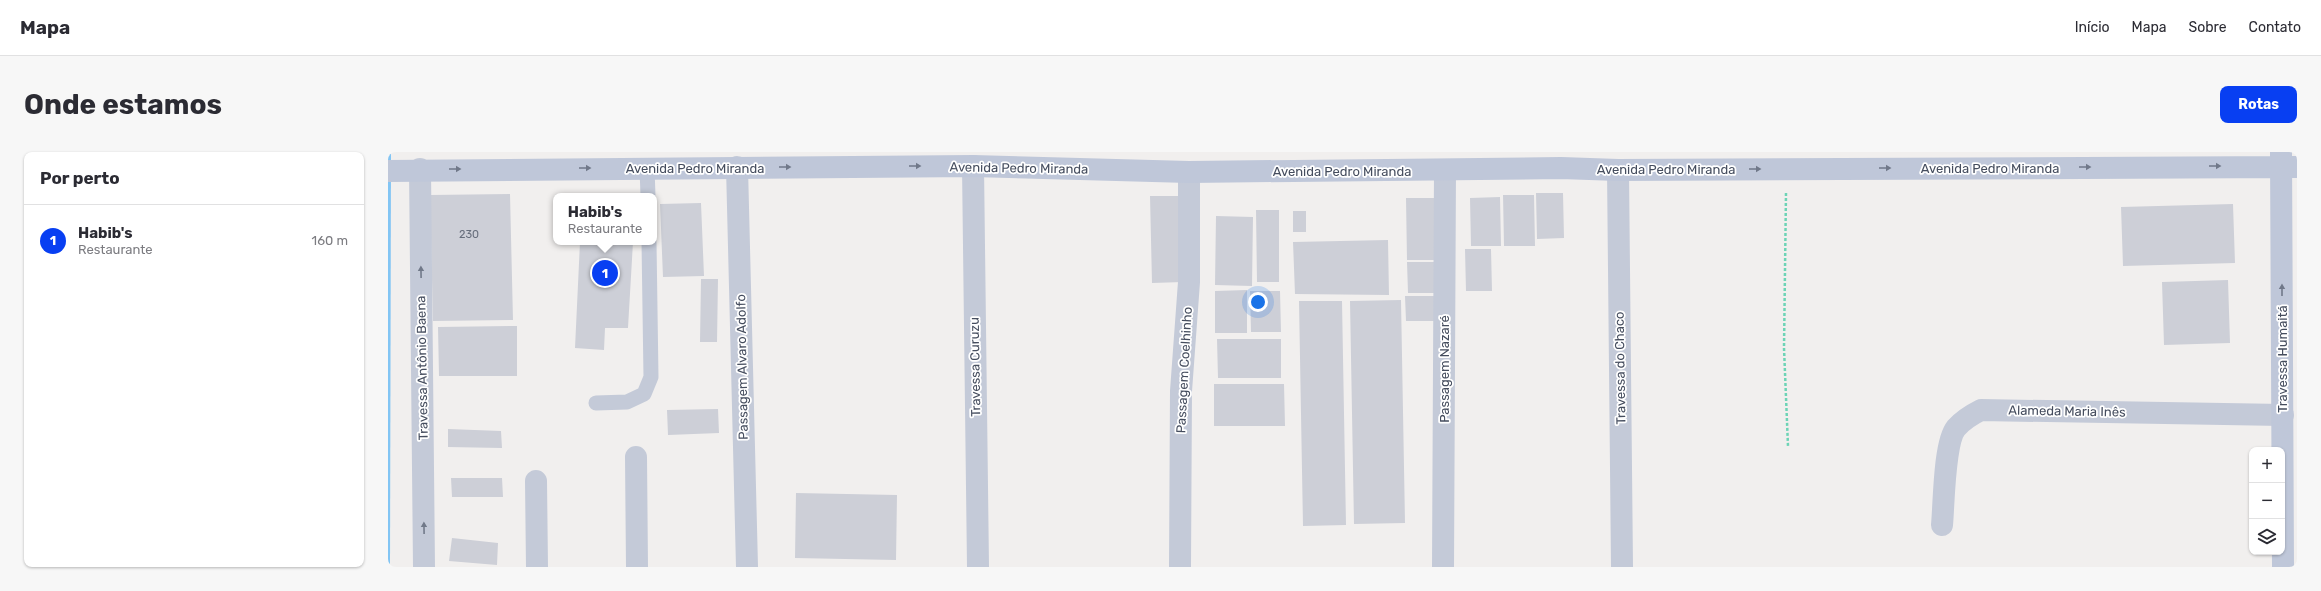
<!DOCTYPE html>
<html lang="pt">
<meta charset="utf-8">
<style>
:root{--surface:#fff;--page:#f7f7f7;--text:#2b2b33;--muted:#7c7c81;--line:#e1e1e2;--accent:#083ff2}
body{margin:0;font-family:Rubik,sans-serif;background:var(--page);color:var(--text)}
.controls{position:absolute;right:12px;bottom:12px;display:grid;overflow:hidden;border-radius:8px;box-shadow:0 1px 3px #0004}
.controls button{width:36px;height:36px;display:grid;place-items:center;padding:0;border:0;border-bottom:1px solid var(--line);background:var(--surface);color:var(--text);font:20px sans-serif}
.you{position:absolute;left:870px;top:150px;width:14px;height:14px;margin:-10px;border:3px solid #fff;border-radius:50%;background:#1a73e8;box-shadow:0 0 0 6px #1a73e833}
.badge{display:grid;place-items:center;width:26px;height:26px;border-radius:50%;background:var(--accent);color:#fff;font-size:13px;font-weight:700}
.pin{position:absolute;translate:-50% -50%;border:2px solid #fff;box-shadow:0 1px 4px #0006}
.popup{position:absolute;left:165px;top:41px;width:104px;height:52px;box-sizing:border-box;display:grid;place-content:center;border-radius:8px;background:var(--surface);filter:drop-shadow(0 1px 3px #0005);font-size:13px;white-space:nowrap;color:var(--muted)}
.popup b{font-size:15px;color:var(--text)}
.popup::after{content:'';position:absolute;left:50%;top:100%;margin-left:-8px;border:8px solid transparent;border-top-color:var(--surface)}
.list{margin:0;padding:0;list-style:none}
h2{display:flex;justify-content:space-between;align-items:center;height:52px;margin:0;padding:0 16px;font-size:17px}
h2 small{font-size:13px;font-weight:400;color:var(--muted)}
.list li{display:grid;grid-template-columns:26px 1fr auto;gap:12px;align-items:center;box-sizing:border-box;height:72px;padding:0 16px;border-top:1px solid var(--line)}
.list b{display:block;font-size:15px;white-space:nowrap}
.list p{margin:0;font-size:13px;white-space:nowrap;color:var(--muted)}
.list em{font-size:13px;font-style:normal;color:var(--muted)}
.icon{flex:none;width:22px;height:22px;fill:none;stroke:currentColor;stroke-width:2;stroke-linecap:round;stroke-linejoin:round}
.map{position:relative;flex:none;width:1909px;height:415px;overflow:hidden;border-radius:8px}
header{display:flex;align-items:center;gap:24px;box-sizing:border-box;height:56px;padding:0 20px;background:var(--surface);border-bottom:1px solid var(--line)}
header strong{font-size:19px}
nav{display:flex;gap:22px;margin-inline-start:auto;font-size:14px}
.intro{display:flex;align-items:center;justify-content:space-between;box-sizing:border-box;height:96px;padding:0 24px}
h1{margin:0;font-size:28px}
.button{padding:10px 18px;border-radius:8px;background:var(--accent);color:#fff;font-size:14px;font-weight:700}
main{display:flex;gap:24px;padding:0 24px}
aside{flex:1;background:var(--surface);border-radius:8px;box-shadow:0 1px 3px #0004}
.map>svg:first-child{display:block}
</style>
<header>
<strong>Mapa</strong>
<nav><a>Início</a><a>Mapa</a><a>Sobre</a><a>Contato</a></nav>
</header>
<div class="intro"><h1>Onde estamos</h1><a class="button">Rotas</a></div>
<main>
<aside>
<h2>Por perto<small></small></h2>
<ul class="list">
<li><span class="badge">1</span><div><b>Habib's</b><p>Restaurante</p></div><em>160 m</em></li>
</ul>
</aside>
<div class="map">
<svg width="1909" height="415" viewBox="0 0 1909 415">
<rect width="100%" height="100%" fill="#f1efee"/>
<path fill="#82c5f4" d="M0,0H3L2,415H0Z"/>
<path fill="#cdcfd7" d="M1148,41H1175L1176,86L1149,87Z
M122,42L125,168L45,169L42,43Z
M1115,43H1146L1147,94H1116Z
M762,44H793L795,130L764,131Z
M1112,45L1113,94H1083L1082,46Z
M1018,46H1049L1050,108H1019Z
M313,51L316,124L275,125L272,52Z
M1845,52L1847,111L1735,114L1733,55Z
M868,58H891V130H869Z
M905,59H918V80H905Z
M828,64L865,65L864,134L827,133Z
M1000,88L1001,143L907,142L905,90Z
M192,90H245L240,176H217L216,198L187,196Z
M1077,97H1103L1104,139H1078Z
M1019,110H1051L1052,141H1020Z
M313,127H330L329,190H312Z
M1840,128L1842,191L1776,193L1774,130Z
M859,138V181H827V139Z
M862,139H892L893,180H863Z
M1017,144H1053V169H1018Z
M1013,148L1017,371L966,372L962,149Z
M911,149H954L958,373L915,374Z
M129,174V224H51L50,175Z
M829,187H893V226H830Z
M826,232H896L897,274H826Z
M330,257L331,281L280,283L279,258Z
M60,277L113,279L114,296L60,295Z
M63,326H114L115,345H64Z
M408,341L509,343L508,408L407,406Z
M64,386L110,391L109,413L61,409Z"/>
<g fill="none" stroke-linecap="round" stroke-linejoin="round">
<path stroke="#6dd4b6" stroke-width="2.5" stroke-dasharray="3 2" stroke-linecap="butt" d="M1398,41L1396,196L1400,294"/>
<path stroke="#c4cad8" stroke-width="15" d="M259,16L260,44
M208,251L239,250L256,242L263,225L261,90"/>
<path stroke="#c4cad8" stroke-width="22" d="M585,14L590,415
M349,15L359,415
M32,17L36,415
M1230,18L1234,415
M248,305L249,415
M148,329L149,415
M1554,373C1556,352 1556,291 1568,276C1575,268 1583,263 1593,258L1895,263
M792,415L793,239L801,130V20
M1055,415L1057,18"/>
<path stroke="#bfc7d9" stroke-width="22" d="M1893,0L1895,415
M0,19L585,14L801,20L1173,16L1230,18L1909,15"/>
</g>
<defs><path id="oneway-solid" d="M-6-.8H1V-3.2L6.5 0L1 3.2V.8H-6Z"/></defs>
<g fill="#707889">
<use href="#oneway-solid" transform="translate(527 14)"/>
<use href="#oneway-solid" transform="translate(1827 14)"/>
<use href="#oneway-solid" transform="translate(397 15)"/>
<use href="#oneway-solid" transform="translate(1697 15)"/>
<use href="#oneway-solid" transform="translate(197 16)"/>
<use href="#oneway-solid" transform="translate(1497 16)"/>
<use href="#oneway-solid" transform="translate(67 17)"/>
<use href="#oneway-solid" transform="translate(1367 17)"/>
<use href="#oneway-solid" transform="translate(1894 138) rotate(-90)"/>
</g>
<g fill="#717989">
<use href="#oneway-solid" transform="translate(33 120) rotate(-91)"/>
<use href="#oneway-solid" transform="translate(36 376) rotate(-91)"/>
</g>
<g text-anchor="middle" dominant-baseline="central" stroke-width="3.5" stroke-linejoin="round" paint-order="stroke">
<g font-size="11" fill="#676e7c">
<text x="81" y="82">230</text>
</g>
<g font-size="13" fill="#454d5e" stroke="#fff">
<text x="307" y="16">Avenida Pedro Miranda</text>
<text transform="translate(631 16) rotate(1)">Avenida Pedro Miranda</text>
<text x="1602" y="16">Avenida Pedro Miranda</text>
<text x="1278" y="17">Avenida Pedro Miranda</text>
<text x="954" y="19">Avenida Pedro Miranda</text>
<text transform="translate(1894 207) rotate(-90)">Travessa Humaitá</text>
<text transform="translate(354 215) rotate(-91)">Passagem Alvaro Adolfo</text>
<text transform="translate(587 215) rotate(-91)">Travessa Curuzu</text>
<text transform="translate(34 216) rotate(-91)">Travessa Antônio Baena</text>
<text transform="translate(1232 216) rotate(-91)">Travessa do Chaco</text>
<text transform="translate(1056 217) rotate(-90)">Passagem Nazaré</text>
<text transform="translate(796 218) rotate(-87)">Passagem Coelhinho</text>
<text transform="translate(1679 259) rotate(1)">Alameda Maria Inês</text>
</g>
</g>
</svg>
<div class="controls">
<button>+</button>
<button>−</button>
<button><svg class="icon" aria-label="layers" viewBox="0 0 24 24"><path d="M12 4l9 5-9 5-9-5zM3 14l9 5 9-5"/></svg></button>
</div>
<div class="you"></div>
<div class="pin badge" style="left:217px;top:121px">1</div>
<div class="popup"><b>Habib's</b>Restaurante</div>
</div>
</main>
